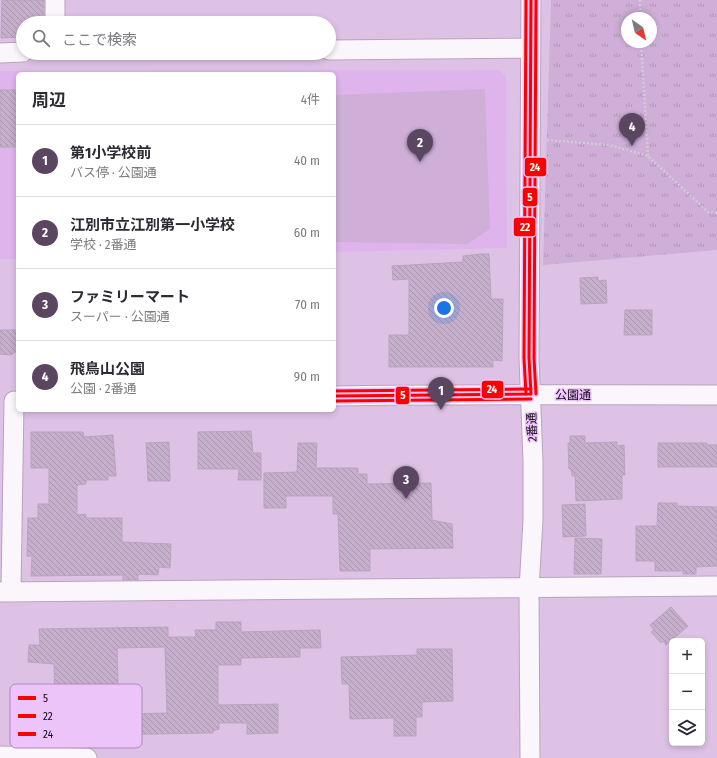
<!DOCTYPE html>
<html lang="ja">
<meta charset="utf-8">
<style>
:root{--surface:#fff;--page:#f7f7f7;--text:#2b2b33;--muted:#7c7c81;--line:#e1e1e2;--accent:#5b4661}
body{margin:0;font-family:"Fira Sans Condensed","Noto Sans JP",sans-serif;background:var(--page);color:var(--text)}
.controls{position:absolute;right:12px;bottom:12px;display:grid;overflow:hidden;border-radius:6px;box-shadow:0 2px 6px #0003}
.controls button{width:36px;height:36px;display:grid;place-items:center;padding:0;border:0;border-bottom:1px solid var(--line);background:var(--surface);color:var(--text);font:20px sans-serif}
.compass{position:absolute;left:621px;top:12px;width:36px;height:36px;border-radius:50%;background:var(--surface);box-shadow:0 2px 6px #0003;rotate:146deg}
.you{position:absolute;left:444px;top:308px;width:14px;height:14px;margin:-10px;border:3px solid #fff;border-radius:50%;background:#1a73e8;box-shadow:0 0 0 6px #1a73e833}
.badge{display:grid;place-items:center;width:26px;height:26px;border-radius:50%;background:var(--accent);color:#fff;font-size:13px;font-weight:700}
.pin{position:absolute;translate:-50% -33px;filter:drop-shadow(0 1px 2px #0008)}
.pin::after{content:'';position:absolute;top:21px;width:14px;height:12px;background:inherit;clip-path:polygon(0 0,100% 0,50% 100%)}
.list{margin:0;padding:0;list-style:none}
h2{display:flex;justify-content:space-between;align-items:center;height:52px;margin:0;padding:0 16px;font-size:17px}
h2 small{font-size:13px;font-weight:400;color:var(--muted)}
.list li{display:grid;grid-template-columns:26px 1fr auto;gap:12px;align-items:center;box-sizing:border-box;height:72px;padding:0 16px;border-top:1px solid var(--line)}
.list b{display:block;font-size:15px;white-space:nowrap}
.list p{margin:0;font-size:13px;white-space:nowrap;color:var(--muted)}
.list em{font-size:13px;font-style:normal;color:var(--muted)}
.icon{flex:none;width:22px;height:22px;fill:none;stroke:currentColor;stroke-width:2;stroke-linecap:round;stroke-linejoin:round}
.map{position:relative;flex:none;width:717px;height:758px;overflow:hidden}
.search{position:absolute;background:var(--surface);box-shadow:0 2px 6px #0003;left:16px;top:16px;width:320px;height:44px;display:flex;align-items:center;gap:10px;box-sizing:border-box;padding:0 14px;border-radius:22px;color:var(--muted);font-size:15px}
.panel{position:absolute;background:var(--surface);box-shadow:0 2px 6px #0003;left:16px;top:72px;width:320px;height:340px;border-radius:6px}
.map>svg:first-child{display:block}
</style>
<div class="map">
<svg width="717" height="758" viewBox="0 0 717 758">
<defs>
<pattern id="park-tufts" width="24" height="20" patternUnits="userSpaceOnUse"><rect width="24" height="20" fill="#cfafd8"/><path d="M3 7l-1-3M5 7V3M7 7l1-3M15 17l-1-3M17 17v-4M19 17l1-3" fill="none" stroke="#b195b9"/></pattern>
<pattern id="building-back-hatch" width="6" height="6" patternUnits="userSpaceOnUse"><rect width="6" height="6" fill="#c5afcb"/><path d="M-1 5l2 2M0 0l6 6M5-1l2 2" fill="none" stroke="#a895ae"/></pattern>
</defs>
<rect width="100%" height="100%" fill="#dec2e6"/>
<path fill="#dfb4ec" d="M499,70L506,76L507,248L334,252V74H18V259H0V71Z"/>
<path fill="#cfafd8" d="M485,89L490,229L467,244L334,242V95Z"/>
<path fill="url(#park-tufts)" fill-rule="evenodd" d="M551,0H717V250L543,265ZM627,18H651V42H627Z"/>
<path fill="url(#building-back-hatch)" stroke="#b9a3c0" fill-rule="evenodd" d="M2,0H44V19L29,18V23H23V37L1,38Z
M0,90H18V147H0Z
M480,254H489L491,299H503L502,361L493,360V367H389V335H409V279L393,280L392,266L463,262V256Z
M598,277V281L606,280L607,303L581,304L580,278Z
M625,310H652V335H624Z
M0,330H18V350L11,355L0,354Z
M251,431L253,453H261V480H238L239,469H198V432Z
M31,432H83L84,437L113,435L116,476H108V480H86V484L77,485V515L86,514V518H122V542L171,544L170,568L159,567L158,575L138,574V580H123V575L31,576L32,556H27L28,518H38V504H49V468H31Z
M570,436H585V443L617,442V446L624,445L625,475H622V499L576,501L575,476H572L571,469H569L568,443H570Z
M169,442L170,481H148L146,443Z
M298,443H317L316,468H358V474H367V484L431,483L432,520L452,524L453,548L370,549V571H340L338,514H333V496H286V508H264V473L297,472Z
M658,443H707V445H717V467H658Z
M658,503H677V506L717,507V566L696,567V574H683V571H655V561H636V526H657Z
M585,504L586,536L563,537L562,505Z
M575,538L602,539L601,574H574Z
M671,607L688,626L666,645L663,641L661,643L651,632L654,630L650,625Z
M216,622H241V632L320,630L321,648H300V657L241,658V665H218V705L278,704V733L247,734V723H219V729L213,731V733L42,736V716H55L54,664L28,662L29,645H40L39,629L168,627V637H196L195,630H216ZM165,647L167,713L119,714L117,648Z
M417,649H452L453,701L422,702V717H416V736H394V718L350,719L349,684H342L341,657L417,655Z"/>
<g fill="none" stroke-linecap="round" stroke-linejoin="round">
<defs>
<path id="minor" d="M55,23V0
M329,50L530,48
M0,53L23,52
M334,396C462,394 589,395 717,395
M11,591L14,401
M0,592L717,586
M0,756L87,758
M530,758L529,589L533,520V461L529,358L531,0"/>
</defs>
<use href="#minor" stroke="#b9a3bf" stroke-width="21"/>
<path stroke="#d3cad5" stroke-width="2.5" stroke-dasharray="2 2" stroke-linecap="butt" d="M640,0V18
M641,42L648,156
M547,140L609,145L648,156L708,212L717,213"/>
<use href="#minor" stroke="#faf6fb" stroke-width="19"/>
<defs>
<path id="bus-1" d="M531,0L529,358L531,394
M334,396L531,394"/>
<path id="bus-2" d="M526,0L524,358L526,394
M334,401L531,399"/>
<path id="bus-3" d="M334,391L531,389
M536,394L534,358L536,0"/>
</defs>
<use href="#bus-1" stroke="#edc4fa" stroke-width="6"/>
<use href="#bus-2" stroke="#edc4fa" stroke-width="6"/>
<use href="#bus-3" stroke="#edc4fa" stroke-width="6"/>
<use href="#bus-1" stroke="#f00" stroke-width="3"/>
<use href="#bus-2" stroke="#f00" stroke-width="3"/>
<use href="#bus-3" stroke="#f00" stroke-width="3"/>
</g>
<g text-anchor="middle" dominant-baseline="central" stroke-width="3" stroke-linejoin="round" paint-order="stroke">
<g font-size="12" fill="#140419" stroke="#edc4fa">
<text transform="translate(573 395) rotate(1)">公園通</text>
<text transform="translate(532 427) rotate(-92)">2番通</text>
</g>
</g>
<rect x="10" y="684" width="132" height="64" rx="6" fill="#edc4fa" stroke="#ac8ab6" stroke-width="1"/>
<rect x="18" y="696" width="18" height="4" fill="#f00"/>
<rect x="18" y="714" width="18" height="4" fill="#f00"/>
<rect x="18" y="732" width="18" height="4" fill="#f00"/>
<g font-size="11" fill="#140419">
<text x="43" y="702">5</text>
<text x="43" y="720">22</text>
<text x="43" y="738">24</text>
</g>
<g stroke="#edc4fa" stroke-width="1.5">
<rect x="524" y="157" width="23" height="20" rx="4" fill="#f00"/>
<rect x="522" y="187" width="16" height="20" rx="4" fill="#f00"/>
<rect x="513" y="217" width="23" height="20" rx="4" fill="#f00"/>
<rect x="481" y="380" width="23" height="19" rx="4" fill="#f00"/>
<rect x="395" y="386" width="15" height="19" rx="4" fill="#f00"/>
</g>
<g font-size="11" text-anchor="middle" font-weight="bold" fill="#fff">
<text x="535" y="171">24</text>
<text x="530" y="201">5</text>
<text x="525" y="231">22</text>
<text x="492" y="393">24</text>
<text x="403" y="399">5</text>
</g>
</svg>
<div class="controls">
<button>+</button>
<button>−</button>
<button><svg class="icon" aria-label="layers" viewBox="0 0 24 24"><path d="M12 4l9 5-9 5-9-5zM3 14l9 5 9-5"/></svg></button>
</div>
<svg class="compass" viewBox="-18 -18 36 36"><path d="M0-13l5 13h-10z" fill="#e53935"/><path d="M0 13l5-13h-10z" fill="#7c7c81"/></svg>
<div class="you"></div>
<div class="pin badge" style="left:441px;top:410px">1</div>
<div class="pin badge" style="left:420px;top:162px">2</div>
<div class="pin badge" style="left:406px;top:499px">3</div>
<div class="pin badge" style="left:632px;top:146px">4</div>
<div class="search"><svg class="icon" aria-label="search" viewBox="0 0 24 24"><circle cx="10" cy="10" r="6"/><path d="M15 15l6 6"/></svg>ここで検索</div>
<section class="panel">
<h2>周辺<small>4件</small></h2>
<ul class="list">
<li><span class="badge">1</span><div><b>第1小学校前</b><p>バス停 · 公園通</p></div><em>40 m</em></li>
<li><span class="badge">2</span><div><b>江別市立江別第一小学校</b><p>学校 · 2番通</p></div><em>60 m</em></li>
<li><span class="badge">3</span><div><b>ファミリーマート</b><p>スーパー · 公園通</p></div><em>70 m</em></li>
<li><span class="badge">4</span><div><b>飛鳥山公園</b><p>公園 · 2番通</p></div><em>90 m</em></li>
</ul>
</section>
</div>
